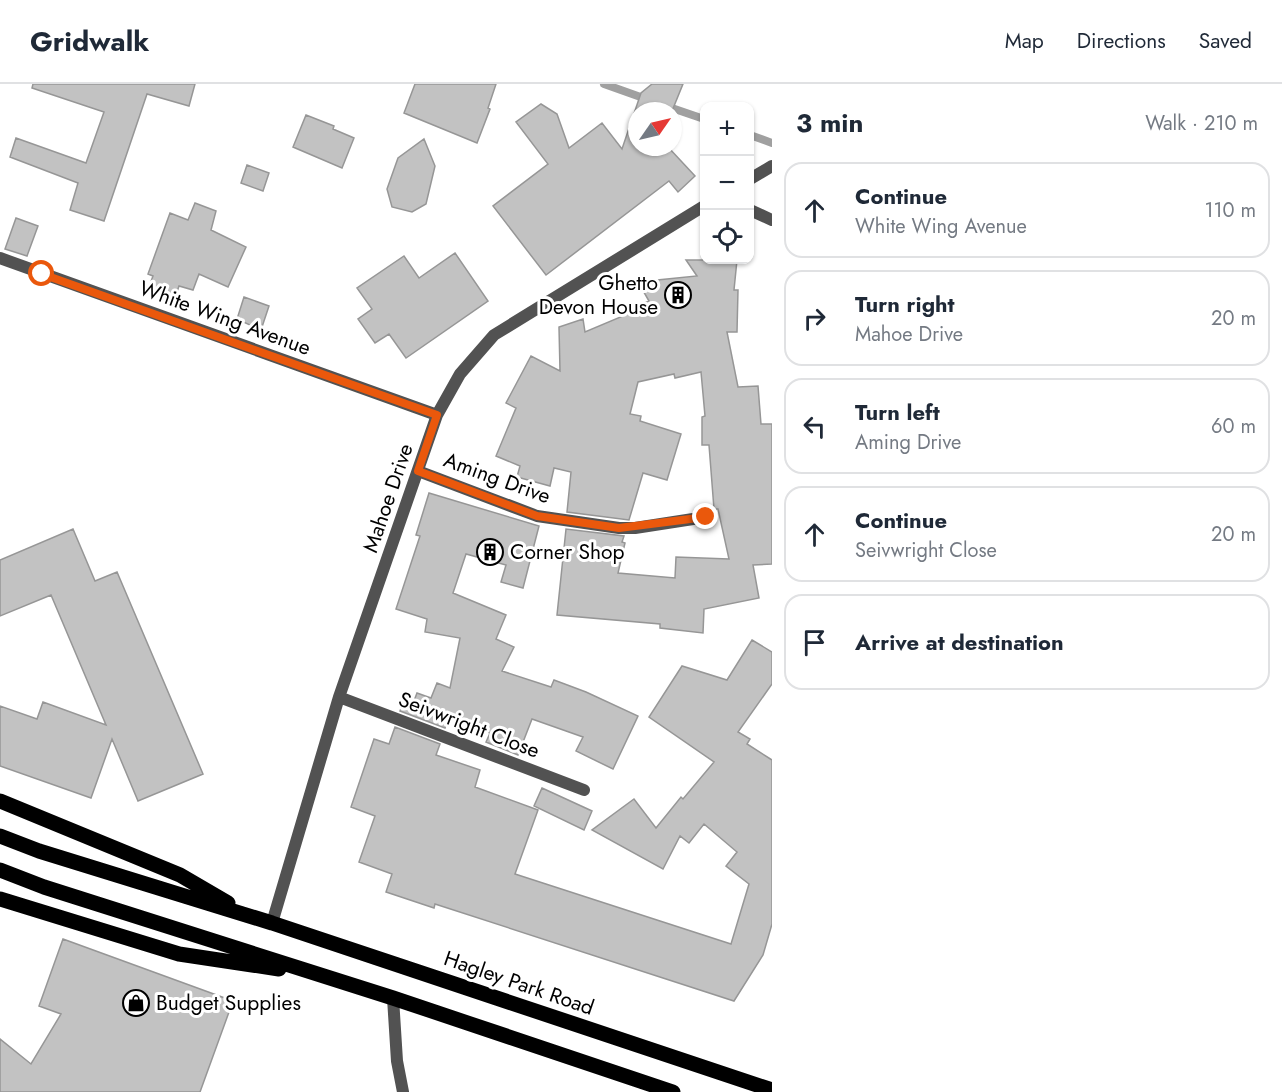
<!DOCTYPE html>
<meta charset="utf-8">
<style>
:root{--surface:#fff;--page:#f6f6f7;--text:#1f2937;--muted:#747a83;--line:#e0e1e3}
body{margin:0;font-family:Jost,sans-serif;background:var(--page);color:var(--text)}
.controls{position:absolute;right:18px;top:18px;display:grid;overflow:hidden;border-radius:12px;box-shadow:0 2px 4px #0004}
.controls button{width:54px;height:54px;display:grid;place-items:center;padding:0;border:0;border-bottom:2px solid var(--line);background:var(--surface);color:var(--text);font:30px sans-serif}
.compass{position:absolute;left:628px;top:18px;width:54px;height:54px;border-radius:50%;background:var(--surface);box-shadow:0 2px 4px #0004;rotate:56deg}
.stop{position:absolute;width:18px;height:18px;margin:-14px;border:4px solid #ea580c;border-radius:50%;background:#fff}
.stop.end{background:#ea580c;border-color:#fff;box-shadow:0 2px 6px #0008}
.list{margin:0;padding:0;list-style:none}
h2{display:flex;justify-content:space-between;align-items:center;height:78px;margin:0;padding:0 24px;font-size:26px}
h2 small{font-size:20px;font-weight:400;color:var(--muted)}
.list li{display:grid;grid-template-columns:39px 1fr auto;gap:18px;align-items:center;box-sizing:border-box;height:96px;margin:0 12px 12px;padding:0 12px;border:2px solid var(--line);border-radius:18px}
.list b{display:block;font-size:22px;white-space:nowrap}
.list p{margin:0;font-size:20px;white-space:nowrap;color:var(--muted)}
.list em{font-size:20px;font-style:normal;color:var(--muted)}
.icon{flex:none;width:33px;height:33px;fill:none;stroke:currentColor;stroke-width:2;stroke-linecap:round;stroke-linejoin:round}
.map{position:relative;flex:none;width:772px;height:1008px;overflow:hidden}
header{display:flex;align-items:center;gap:36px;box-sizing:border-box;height:84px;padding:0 30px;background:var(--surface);border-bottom:2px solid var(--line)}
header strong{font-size:28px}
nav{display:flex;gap:33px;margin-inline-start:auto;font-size:21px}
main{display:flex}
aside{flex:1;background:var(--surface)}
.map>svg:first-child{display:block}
</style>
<header>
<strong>Gridwalk</strong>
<nav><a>Map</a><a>Directions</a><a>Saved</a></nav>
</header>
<main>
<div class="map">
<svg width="772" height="1008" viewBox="0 0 772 1008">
<rect width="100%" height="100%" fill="#fff"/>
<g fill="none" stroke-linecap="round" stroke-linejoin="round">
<path stroke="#a0a0a0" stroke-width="8" d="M604,0L649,16
M663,21L704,35
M750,51L772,59"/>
</g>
<path fill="#c2c2c2" stroke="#969696" stroke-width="1.5" d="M33,0H195L189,22L147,10L104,137L70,126L78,99L10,73L16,54L86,79L104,28L32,4Z
M415,0H496L488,24L490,25L477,59L404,29Z
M652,0H683L672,27H637V63H668L695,92L678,108L669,97L546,191L493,122L548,80L516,38L541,20L557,30L569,64L602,39L622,65L641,9Z
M306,31L334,42L333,45L354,54L342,84L293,63Z
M424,55L435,82L426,120L412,128L392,123L387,105L398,74Z
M247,81L269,89L263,107L241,99Z
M195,119L216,127L211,146L246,163L228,203L199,190L193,206L179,202L174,217L147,208L153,192L148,190L170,129L188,136Z
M16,134L38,142L27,172L5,165Z
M455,169L488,217L406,274L389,250L375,259L358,235L372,225L357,204L404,172L419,194Z
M686,176H737L734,206H738L737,248H727L738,303L758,302L761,340H772V480L753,481L759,514L704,525L703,549L660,544V540L557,531L566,445L624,452L622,458L625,459L618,489L675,494L676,473L729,475L718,425H714L709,361H702V333L705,332L701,288L675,294L674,290L638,298L630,330L641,332L640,337L681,350L667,396L643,389L629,436L567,428L571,388L554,384L550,402L517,393L520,382L496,372L516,324L506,319L531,272L560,287L559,243L583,235L585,248L642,224L640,221L649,217L638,198L697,192Z
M244,213L269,222L261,246L237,235Z
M429,409L539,442L523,504L501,498L506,481L466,470L453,509L506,531L496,555L514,563L502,587L551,603L554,596L586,608L638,632L613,685L576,667L583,653L532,635L518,671L486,658L490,649L449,632L445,644L400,627L403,619L412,622L417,609L431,614L437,599L450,604L460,554L425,548L427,535L396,525L420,452L416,451Z
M73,445L95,497L117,488L203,690L138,717L112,655L91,714L0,682V622L37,635L43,618L106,641L51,511L0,532V476Z
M752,556L772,568V600L738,648L750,655L747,660L772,676V840L763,871L734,917L435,820L434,824L386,808L392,790L359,778L375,732L351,723L374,655L389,660L395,643L440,660L436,671L480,686L475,703L538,726L515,790L731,860L749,800L726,782L737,768L704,740L689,759L680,752L663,785L592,746L634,715L656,744L681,713L683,715L714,678L649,633L682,582L727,596Z
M542,704L592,727L584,746L534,722Z
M63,855L233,917L200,1008H0V955L31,980L61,930L39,922Z"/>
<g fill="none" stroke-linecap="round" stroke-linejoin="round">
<path stroke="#525252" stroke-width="12" d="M750,95L772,82
M750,126L772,136
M0,174L437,331
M418,387L537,432L619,444H635L706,433
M339,613L584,706
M272,839L339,613L437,331L460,290L494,251L704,122
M393,914L397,977L403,1008"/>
<path stroke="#000" stroke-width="15" d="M0,717L180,791L228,819
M0,752L39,767L272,839L772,1006
M0,786L44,803L393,914L673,1008
M0,815L179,870L279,885"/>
</g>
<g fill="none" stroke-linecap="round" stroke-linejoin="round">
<path stroke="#ea580c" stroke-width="8" d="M42,190L437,331L418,387L537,432L619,444L706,433"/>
</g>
<defs>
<symbol id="building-ring" viewBox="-11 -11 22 22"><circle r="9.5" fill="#fff" stroke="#000" stroke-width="1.5"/><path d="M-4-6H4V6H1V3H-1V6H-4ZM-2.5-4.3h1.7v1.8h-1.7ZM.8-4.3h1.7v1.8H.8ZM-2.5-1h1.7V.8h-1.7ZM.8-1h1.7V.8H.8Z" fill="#000"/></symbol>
<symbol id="shop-ring" viewBox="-11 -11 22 22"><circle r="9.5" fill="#fff" stroke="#000" stroke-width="1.5"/><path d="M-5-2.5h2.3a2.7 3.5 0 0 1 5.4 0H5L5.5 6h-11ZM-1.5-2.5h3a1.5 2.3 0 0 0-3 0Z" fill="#000"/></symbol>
</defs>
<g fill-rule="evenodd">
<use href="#building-ring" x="663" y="196" width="30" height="30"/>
<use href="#building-ring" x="475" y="453" width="30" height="30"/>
<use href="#shop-ring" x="121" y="904" width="30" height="30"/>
</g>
<g text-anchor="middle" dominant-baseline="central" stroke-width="6" stroke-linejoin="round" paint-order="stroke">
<g font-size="21" fill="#000" stroke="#fff" text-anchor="start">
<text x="658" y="199" text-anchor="end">Ghetto<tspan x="658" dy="24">Devon House</tspan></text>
<text x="510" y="468">Corner Shop</text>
<text x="156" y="919">Budget Supplies</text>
</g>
<g font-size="21" fill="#000" stroke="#fff">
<text transform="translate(225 234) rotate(20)">White Wing Avenue</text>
<text transform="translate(497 394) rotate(20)">Aming Drive</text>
<text transform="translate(388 414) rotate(-71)">Mahoe Drive</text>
<text transform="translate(469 641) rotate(21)">Seivwright Close</text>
<text transform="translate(519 899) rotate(19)">Hagley Park Road</text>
</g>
</g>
</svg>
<div class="controls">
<button>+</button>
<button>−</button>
<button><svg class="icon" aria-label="locate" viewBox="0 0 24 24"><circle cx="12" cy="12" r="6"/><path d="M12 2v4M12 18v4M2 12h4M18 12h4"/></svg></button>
</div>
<svg class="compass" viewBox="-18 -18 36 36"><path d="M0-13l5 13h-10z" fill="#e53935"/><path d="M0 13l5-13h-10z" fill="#747a83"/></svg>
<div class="stop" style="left:42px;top:190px"></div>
<div class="stop end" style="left:706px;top:433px"></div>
</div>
<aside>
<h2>3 min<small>Walk · 210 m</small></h2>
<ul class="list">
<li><svg class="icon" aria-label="ahead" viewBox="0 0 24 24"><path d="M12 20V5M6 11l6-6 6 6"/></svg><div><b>Continue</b><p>White Wing Avenue</p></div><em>110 m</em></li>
<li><svg class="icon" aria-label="right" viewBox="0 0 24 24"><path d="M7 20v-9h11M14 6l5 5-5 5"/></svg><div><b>Turn right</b><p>Mahoe Drive</p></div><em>20 m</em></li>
<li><svg class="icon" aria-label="left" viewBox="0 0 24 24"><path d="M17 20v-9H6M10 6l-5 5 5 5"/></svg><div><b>Turn left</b><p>Aming Drive</p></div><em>60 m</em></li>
<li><svg class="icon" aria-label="ahead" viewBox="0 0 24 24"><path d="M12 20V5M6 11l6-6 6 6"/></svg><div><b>Continue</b><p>Seivwright Close</p></div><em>20 m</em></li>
<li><svg class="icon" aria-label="arrive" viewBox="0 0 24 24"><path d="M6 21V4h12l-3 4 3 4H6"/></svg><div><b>Arrive at destination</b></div></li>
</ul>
</aside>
</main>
